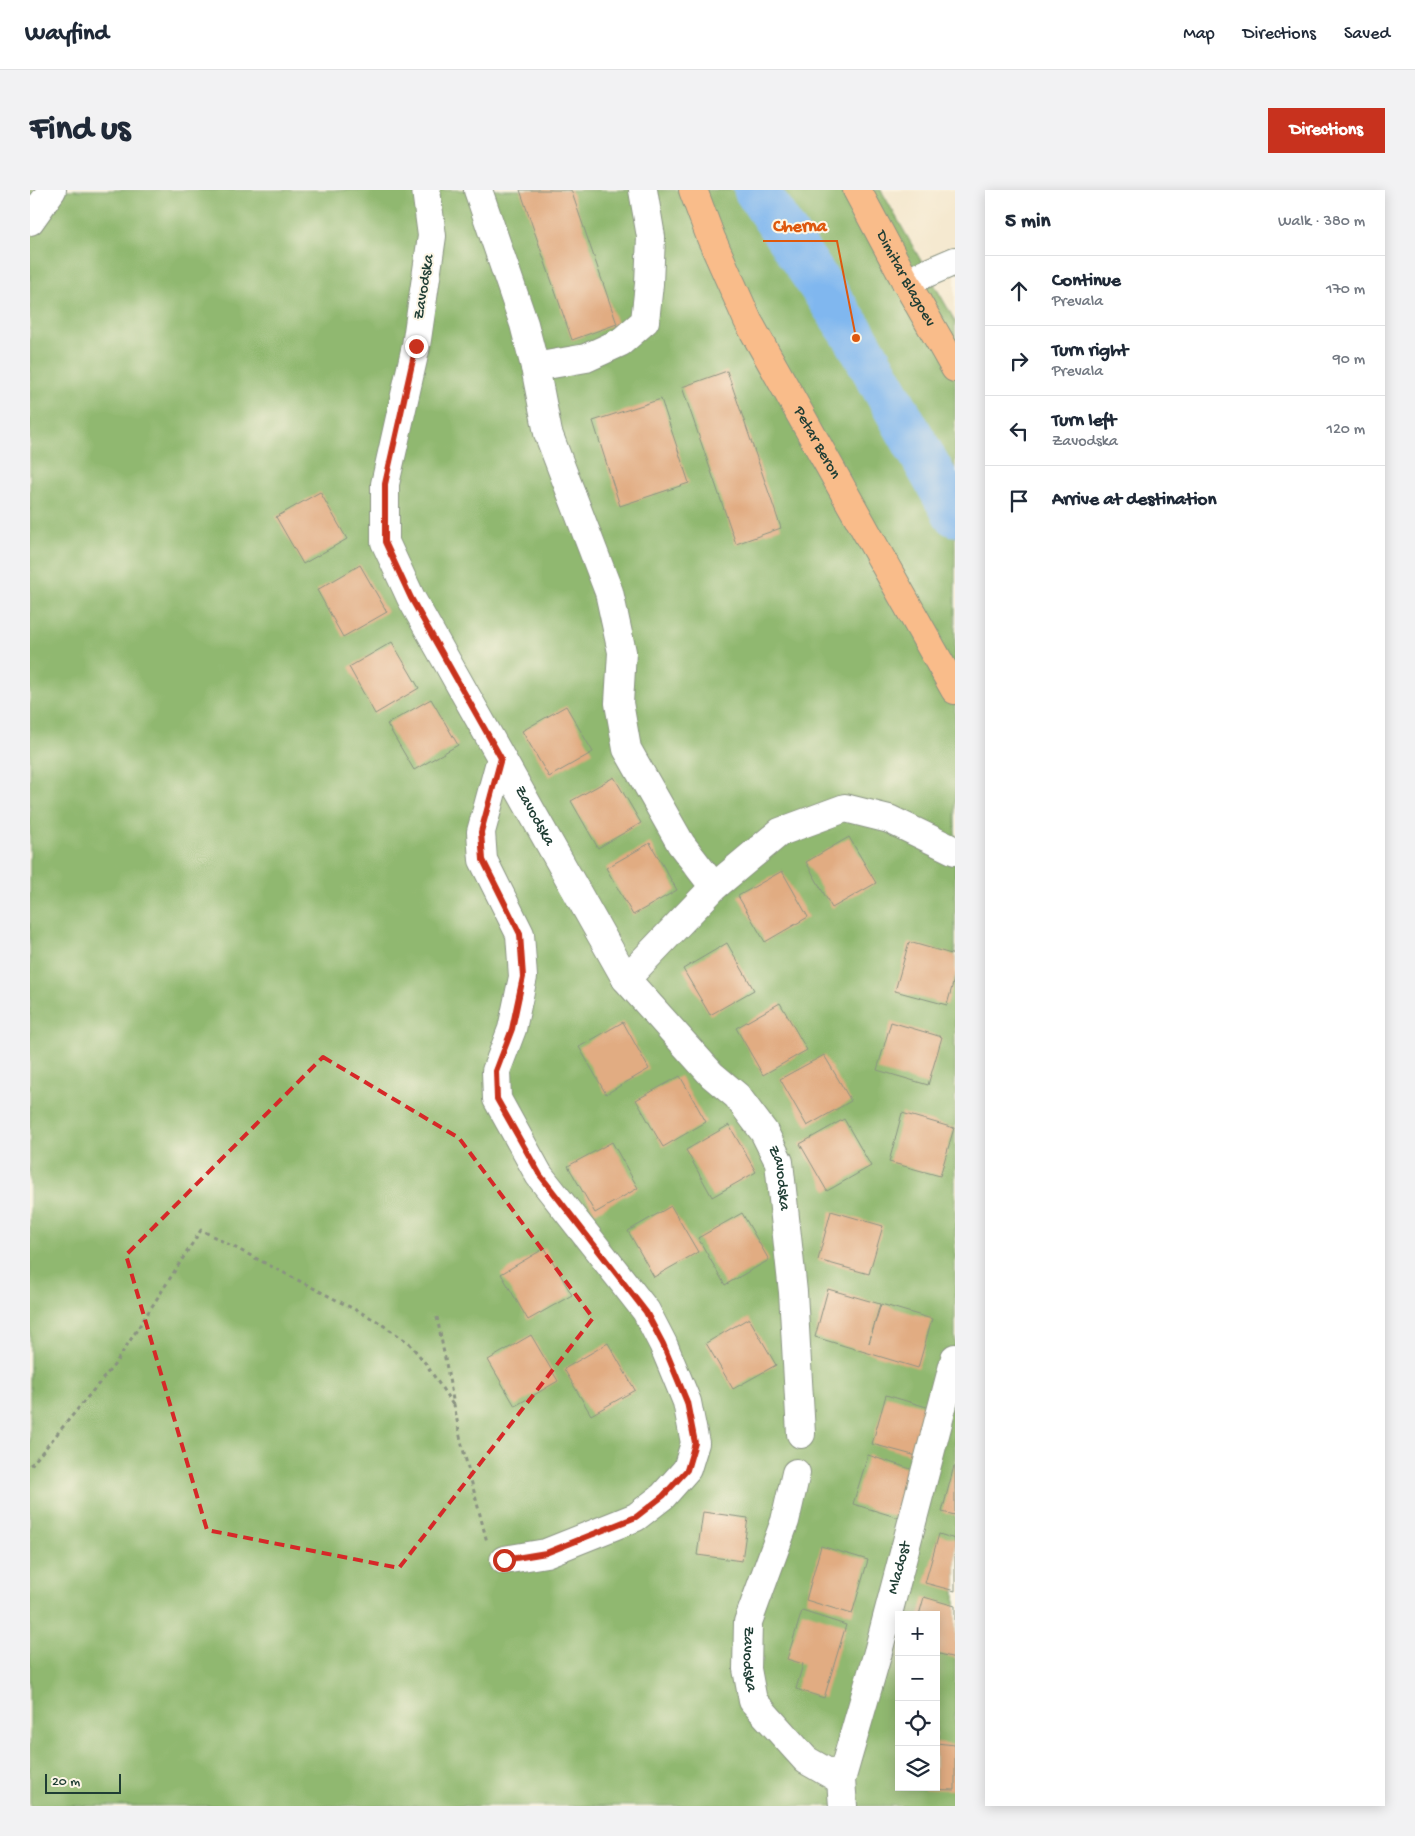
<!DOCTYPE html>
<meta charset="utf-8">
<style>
:root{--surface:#fff;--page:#f2f2f3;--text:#1f2937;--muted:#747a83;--line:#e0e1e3;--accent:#c8321e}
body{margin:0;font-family:"Gochi Hand",sans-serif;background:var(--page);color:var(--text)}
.controls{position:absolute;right:15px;bottom:15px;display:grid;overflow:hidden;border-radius:0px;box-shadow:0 2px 12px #0003}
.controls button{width:45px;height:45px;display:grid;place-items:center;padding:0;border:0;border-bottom:1px solid var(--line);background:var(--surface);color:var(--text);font:25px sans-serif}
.scale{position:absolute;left:15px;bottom:12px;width:76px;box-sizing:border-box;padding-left:5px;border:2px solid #1f3d34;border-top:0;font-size:14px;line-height:18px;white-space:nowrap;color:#1f3d34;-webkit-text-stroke:4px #fcf5e5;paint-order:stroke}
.stop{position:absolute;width:15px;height:15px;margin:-11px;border:4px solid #c8321e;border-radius:50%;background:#fff}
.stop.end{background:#c8321e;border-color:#fff;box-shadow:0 1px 5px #0008}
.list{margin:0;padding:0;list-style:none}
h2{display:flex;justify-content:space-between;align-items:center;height:65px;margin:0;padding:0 20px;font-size:21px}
h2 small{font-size:16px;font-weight:400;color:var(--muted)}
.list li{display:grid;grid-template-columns:32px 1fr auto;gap:15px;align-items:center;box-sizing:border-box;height:70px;padding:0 20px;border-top:1px solid var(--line)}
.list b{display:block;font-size:19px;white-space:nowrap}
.list p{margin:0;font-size:16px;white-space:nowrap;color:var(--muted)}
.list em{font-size:16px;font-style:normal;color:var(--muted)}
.icon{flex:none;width:28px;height:28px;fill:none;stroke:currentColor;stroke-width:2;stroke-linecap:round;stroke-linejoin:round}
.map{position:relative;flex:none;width:925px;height:1616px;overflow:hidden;border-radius:0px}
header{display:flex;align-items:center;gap:30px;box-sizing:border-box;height:70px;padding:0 25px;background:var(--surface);border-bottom:1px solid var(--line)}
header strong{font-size:24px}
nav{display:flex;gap:28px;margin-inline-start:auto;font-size:18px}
.intro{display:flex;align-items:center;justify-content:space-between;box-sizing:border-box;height:120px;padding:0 30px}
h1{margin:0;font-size:35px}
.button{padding:12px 22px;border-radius:0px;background:var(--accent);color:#fff;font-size:18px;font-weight:700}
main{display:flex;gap:30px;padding:0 30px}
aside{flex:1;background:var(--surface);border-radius:0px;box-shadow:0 2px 12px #0003}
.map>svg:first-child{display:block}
</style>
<header>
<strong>Wayfind</strong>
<nav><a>Map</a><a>Directions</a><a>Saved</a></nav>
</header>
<div class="intro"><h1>Find us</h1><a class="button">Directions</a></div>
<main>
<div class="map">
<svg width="925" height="1616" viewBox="0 0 925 1616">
<rect width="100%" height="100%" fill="#fcf5e5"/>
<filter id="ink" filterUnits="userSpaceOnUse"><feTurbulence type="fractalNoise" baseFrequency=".02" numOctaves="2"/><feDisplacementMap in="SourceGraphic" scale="10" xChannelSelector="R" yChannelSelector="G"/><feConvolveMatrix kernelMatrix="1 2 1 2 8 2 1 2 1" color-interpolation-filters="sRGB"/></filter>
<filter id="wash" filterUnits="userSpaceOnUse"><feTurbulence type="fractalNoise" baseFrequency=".0096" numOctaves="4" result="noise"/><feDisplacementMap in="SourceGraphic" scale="20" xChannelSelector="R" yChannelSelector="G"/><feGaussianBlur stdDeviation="1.12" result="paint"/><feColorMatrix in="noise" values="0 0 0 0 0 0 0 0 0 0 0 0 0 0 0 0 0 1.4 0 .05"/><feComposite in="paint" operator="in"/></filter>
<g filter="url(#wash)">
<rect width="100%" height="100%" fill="#f5e9d0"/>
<path fill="#90b86f" stroke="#587a52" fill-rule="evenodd" d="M0,0H851L925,131V1616H0ZM869,1425H906V1597H869Z"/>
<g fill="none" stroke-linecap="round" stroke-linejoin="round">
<path stroke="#80b7ef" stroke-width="45" d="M726,0L826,148L925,324"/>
</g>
<g id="blocks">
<path fill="#e1ac82" d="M490,0H541L587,134L542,150Z
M697,181L751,338L706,354L652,197Z
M631,209L659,293L590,316L563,231Z
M290,302L317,349L273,374L246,327Z
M330,375L357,422L313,447L287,400Z
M362,452L389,498L345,524L319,477Z
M401,509L428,555L384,580L357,534Z
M536,516L563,562L519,587L492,541Z
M584,587L611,633L568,658L541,611Z
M819,647L846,693L802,718L776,672Z
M620,653L647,700L603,725L576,678Z
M752,681L778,727L735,752L708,706Z
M879,752L925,765V786L917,815L865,801Z
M697,753L724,800L680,825L653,779Z
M750,813L777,860L733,885L706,838Z
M593,832L619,879L576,904L549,857Z
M861,832L912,847L898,895L847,880Z
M794,865L821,911L777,936L750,889Z
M650,886L676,932L633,957L606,910Z
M872,923L924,938L910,986L859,972Z
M814,929L841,976L797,1001L770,954Z
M699,935L726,982L682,1007L656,960Z
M582,952L608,998L565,1023L538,976Z
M641,1016L668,1062L624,1087L598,1041Z
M801,1021L853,1036L839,1084L788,1070Z
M712,1023L739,1070L695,1095L668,1048Z
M515,1058L542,1105L498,1130L471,1084Z
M798,1099L850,1114L839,1153L851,1114L902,1129L888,1178L785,1147Z
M719,1128L746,1175L703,1199L676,1153Z
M501,1145L528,1191L485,1216L458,1170Z
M578,1153L605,1200L561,1225L534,1179Z
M856,1205L907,1220L894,1268L842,1254Z
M838,1265L890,1282L876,1330L823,1314Z
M924,1276H925V1325L912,1322Z
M673,1322L718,1328L712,1371L667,1365Z
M909,1344L925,1349V1401L895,1393Z
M791,1356L838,1370L822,1424L776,1410Z
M894,1407L925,1416V1468L906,1463V1425H889Z
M772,1421L816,1435L794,1508L766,1499L773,1474L757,1469Z
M906,1553L925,1555V1600L894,1599V1597H906Z"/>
</g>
</g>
<g filter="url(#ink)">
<use href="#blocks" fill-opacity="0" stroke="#8a9382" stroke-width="1"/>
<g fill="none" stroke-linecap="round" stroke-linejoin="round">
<defs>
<g id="minor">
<path id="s1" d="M396,0L402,46L386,156L355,294V352L381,408L596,789L682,885L707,906L734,942L749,972L763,1102L771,1244"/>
<path d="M448,0L494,134L505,177L518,243L579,402L592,462L589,513L597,559L651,654L684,697"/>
<path d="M0,31L22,0"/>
<path d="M876,92L925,71"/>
<path d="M505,177L556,168L591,152L615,131L619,94L621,47L613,0"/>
<path d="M471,568L451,642L453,670L490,744L493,787L482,839L466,881L467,909L509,985L616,1121L633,1154L657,1212L665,1253L657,1279L633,1306L606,1327L516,1363L474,1370"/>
<path d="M596,789L684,697L750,642L815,618L859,629L925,661"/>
<path id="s2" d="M766,1283L755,1331L718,1432L717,1479L723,1511L776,1570L811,1590"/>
<path id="s3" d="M813,1616L811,1590L848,1462L925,1168"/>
</g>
<g id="major">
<path id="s4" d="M663,0L681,48L718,131L925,500"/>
<path id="s5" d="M827,0L876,92L925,178"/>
</g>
</defs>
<use href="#minor" stroke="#8a9382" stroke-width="30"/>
<use href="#major" stroke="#8a9382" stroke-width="30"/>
<path stroke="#8a9382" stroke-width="3" stroke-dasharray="4 4" stroke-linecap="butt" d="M407,1127L431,1251L457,1352
M0,1275L3,1273L85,1174L171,1040L347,1131L379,1153L396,1174L425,1218"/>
<use href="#minor" stroke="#fff" stroke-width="28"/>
<use href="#major" stroke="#f9bc8a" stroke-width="28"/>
</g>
</g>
<g fill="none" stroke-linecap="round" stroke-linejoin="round" filter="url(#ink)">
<path stroke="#c8321e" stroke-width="6" d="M386,156L355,294V352L381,408L471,568L451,642L453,670L490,744L493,787L482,839L466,881L467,909L510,985L616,1122L633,1154L657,1212L665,1253L657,1280L633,1306L606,1327L516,1363L474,1370"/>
</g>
<path fill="none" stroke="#d62828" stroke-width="4" stroke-dasharray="10 6" stroke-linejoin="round" d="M293,867L429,948L563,1128L369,1378L177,1340L96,1065Z"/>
<g text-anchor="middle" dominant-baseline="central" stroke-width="4" stroke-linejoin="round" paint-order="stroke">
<g font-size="16" fill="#1f3d34" stroke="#fcf5e5">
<text stroke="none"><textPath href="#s5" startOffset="101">Dimitar Blagoev</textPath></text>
<text transform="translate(395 97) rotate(-81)">Zavodska</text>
<text stroke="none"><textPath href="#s4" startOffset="282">Petar Beron</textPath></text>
<text stroke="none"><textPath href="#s1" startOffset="669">Zavodska</textPath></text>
<text stroke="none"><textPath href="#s1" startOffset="1112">Zavodska</textPath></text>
<text stroke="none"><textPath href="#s3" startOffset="246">Mladost</textPath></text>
<text stroke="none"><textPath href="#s2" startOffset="194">Zavodska</textPath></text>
</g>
</g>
<path fill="none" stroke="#de580e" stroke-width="2" d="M826 148L807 51H733"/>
<circle fill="#de580e" stroke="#fcf5e5" stroke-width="2" cx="826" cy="148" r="5"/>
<g font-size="18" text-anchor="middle" font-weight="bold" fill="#de580e" stroke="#fcf5e5" stroke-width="4" stroke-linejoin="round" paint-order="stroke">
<text x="770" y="41">Cherna</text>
</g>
</svg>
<div class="controls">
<button>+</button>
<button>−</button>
<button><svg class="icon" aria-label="locate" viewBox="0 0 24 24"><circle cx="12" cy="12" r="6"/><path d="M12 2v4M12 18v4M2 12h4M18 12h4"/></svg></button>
<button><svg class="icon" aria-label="layers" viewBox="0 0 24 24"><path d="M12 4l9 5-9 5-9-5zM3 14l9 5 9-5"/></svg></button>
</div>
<div class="scale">20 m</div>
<div class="stop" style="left:474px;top:1370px"></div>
<div class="stop end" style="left:386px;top:156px"></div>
</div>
<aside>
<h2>5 min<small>Walk · 380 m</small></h2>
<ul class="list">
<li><svg class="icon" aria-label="ahead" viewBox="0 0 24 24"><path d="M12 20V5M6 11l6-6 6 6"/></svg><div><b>Continue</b><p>Prevala</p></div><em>170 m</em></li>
<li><svg class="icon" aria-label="right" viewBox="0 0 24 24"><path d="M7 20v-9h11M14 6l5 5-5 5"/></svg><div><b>Turn right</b><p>Prevala</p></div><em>90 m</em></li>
<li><svg class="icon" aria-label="left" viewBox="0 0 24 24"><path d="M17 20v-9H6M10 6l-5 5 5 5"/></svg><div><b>Turn left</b><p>Zavodska</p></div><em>120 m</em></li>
<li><svg class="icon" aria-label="arrive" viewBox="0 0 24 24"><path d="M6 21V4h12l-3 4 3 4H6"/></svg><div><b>Arrive at destination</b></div></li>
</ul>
</aside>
</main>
